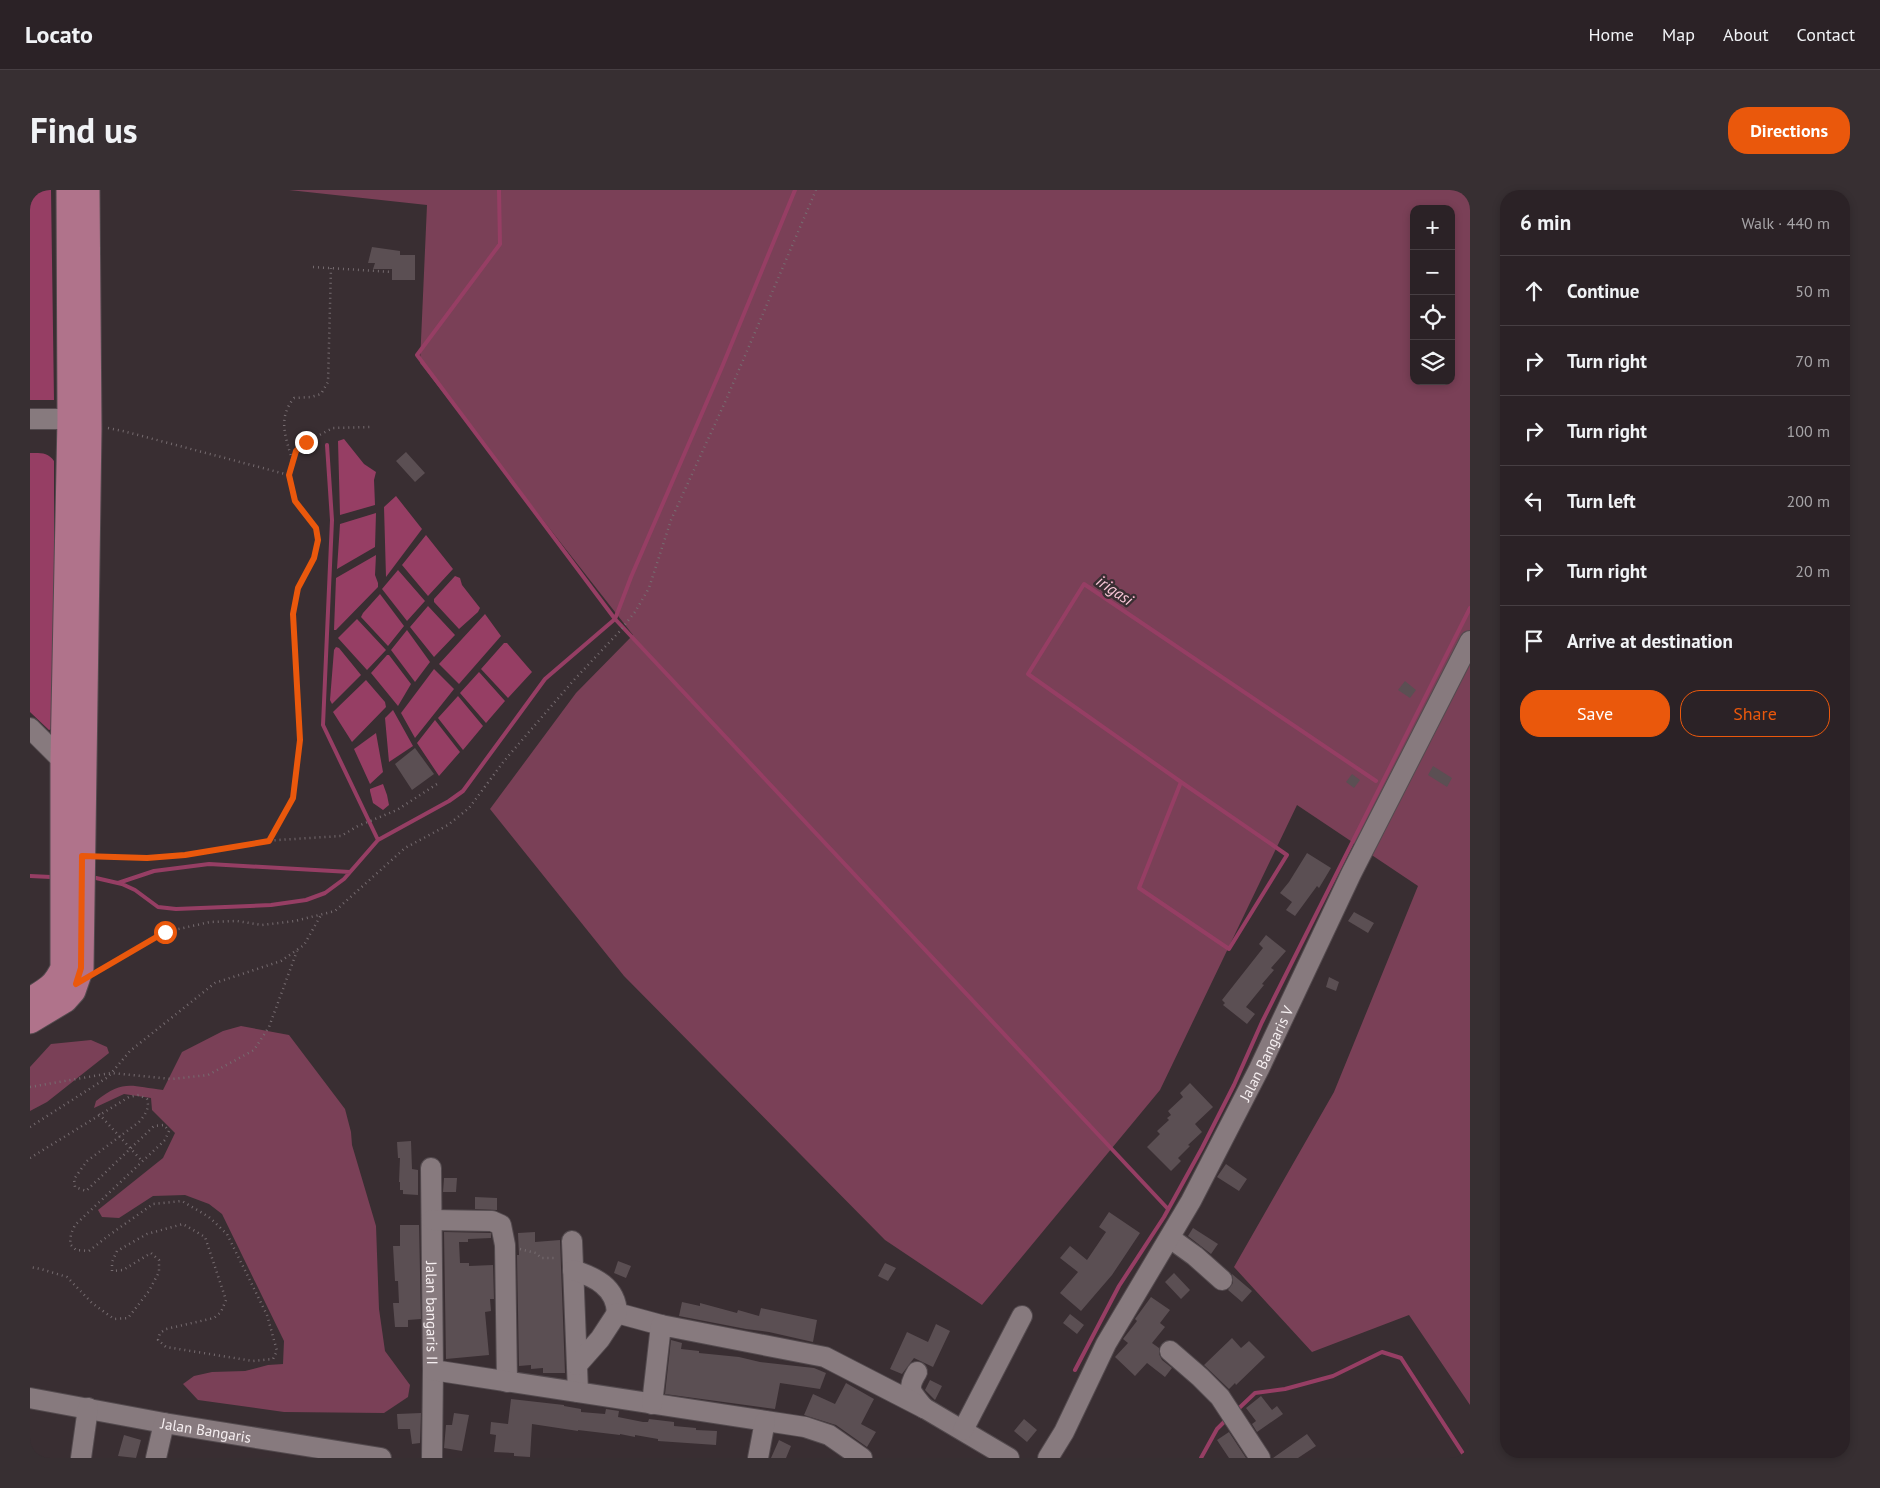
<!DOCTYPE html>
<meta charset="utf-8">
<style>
:root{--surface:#2b2226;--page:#372f32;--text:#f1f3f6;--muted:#a6a4a7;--line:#473f43;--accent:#ea580c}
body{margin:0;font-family:"PT Sans",sans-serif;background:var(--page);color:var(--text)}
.controls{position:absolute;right:15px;top:15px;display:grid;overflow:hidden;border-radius:10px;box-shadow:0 2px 8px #0003}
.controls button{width:45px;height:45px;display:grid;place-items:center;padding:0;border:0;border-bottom:1px solid var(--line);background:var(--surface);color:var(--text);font:25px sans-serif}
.stop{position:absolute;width:15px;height:15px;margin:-11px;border:4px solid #ea580c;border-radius:50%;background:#fff}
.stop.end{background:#ea580c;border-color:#fff;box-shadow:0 1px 5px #0008}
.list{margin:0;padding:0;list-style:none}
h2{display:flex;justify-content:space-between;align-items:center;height:65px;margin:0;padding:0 20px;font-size:21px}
h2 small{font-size:16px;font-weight:400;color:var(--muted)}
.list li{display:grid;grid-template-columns:32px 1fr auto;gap:15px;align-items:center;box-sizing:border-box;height:70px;padding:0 20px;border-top:1px solid var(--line)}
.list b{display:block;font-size:19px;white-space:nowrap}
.list em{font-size:16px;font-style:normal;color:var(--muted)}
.actions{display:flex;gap:10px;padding:15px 20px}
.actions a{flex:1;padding:11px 0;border:1px solid var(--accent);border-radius:20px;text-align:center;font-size:18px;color:var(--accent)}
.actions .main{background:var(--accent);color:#fff}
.icon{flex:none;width:28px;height:28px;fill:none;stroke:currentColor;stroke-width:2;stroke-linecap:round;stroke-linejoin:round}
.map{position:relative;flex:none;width:1440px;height:1268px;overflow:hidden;border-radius:20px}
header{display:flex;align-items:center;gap:30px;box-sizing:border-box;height:70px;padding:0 25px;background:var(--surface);border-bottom:1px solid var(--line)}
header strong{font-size:24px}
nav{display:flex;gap:28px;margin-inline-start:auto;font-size:18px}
.intro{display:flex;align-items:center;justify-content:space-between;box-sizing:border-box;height:120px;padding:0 30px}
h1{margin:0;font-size:35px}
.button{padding:12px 22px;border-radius:20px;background:var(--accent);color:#fff;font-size:18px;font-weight:700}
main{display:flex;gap:30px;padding:0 30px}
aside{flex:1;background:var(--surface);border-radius:20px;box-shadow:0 2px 8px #0003}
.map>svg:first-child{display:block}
</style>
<header>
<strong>Locato</strong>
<nav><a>Home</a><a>Map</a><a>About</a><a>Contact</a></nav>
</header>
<div class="intro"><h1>Find us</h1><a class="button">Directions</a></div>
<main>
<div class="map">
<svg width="1440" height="1268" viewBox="0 0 1440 1268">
<rect width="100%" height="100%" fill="#392e32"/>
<path fill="#7a4057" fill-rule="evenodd" d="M259,0H1440V1215L1379,1125L1282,1162L1204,1077L1304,902L1388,696L1267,615L1130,900L952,1115L855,1050L594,786L460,619L546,503L603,445L390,173L397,15ZM1384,19H1421V191H1384Z
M211,836L259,845L315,919L321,942L322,955L346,1036L349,1119L355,1161L380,1195L378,1207L354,1223L254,1222L168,1210L153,1194L164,1186L182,1182L215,1181L238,1175L253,1174L254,1151L192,1024L179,1014L155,1005L123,1006L89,1028L72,1027L68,1020L133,968L145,943L122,920L121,908L94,904L64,918L66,911C93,889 101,896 133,900L152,862L193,841Z
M61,850L77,857L79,863L17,912L0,921V877L21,854Z"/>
<path fill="#963e64" d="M0,0H21L24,210H0Z
M314,249L334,274L346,282L344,290L345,315L310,325L308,251Z
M0,263C10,263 18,262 24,271V538L19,540L0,522Z
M366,306L392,339L356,387L354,317Z
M346,323L345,357L307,379L310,334Z
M396,345L423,379L398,406L372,375Z
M346,365L345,385L348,393V397L306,440H304L306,388Z
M368,380L395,411L377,431L352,399Z
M425,386L430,388L432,395L450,418L448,422L429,439L404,412V409Z
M350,404L374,436L358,456L331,427L333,423Z
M398,416L425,445L404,467L380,437Z
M455,424L471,446L429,494L409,474Z
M327,429L356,460L337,480L308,448Z
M377,440L400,472L385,492L361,460Z
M474,453H477L502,482L478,508L451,479Z
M306,457L309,458L331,485L302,514L300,510L304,460Z
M357,465H359L381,494L368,516L341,483Z
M404,479L424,499L385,548L371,523Z
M449,482L475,511L456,533L430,503Z
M336,490L355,512L356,517L322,552L303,522Z
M428,506L453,536L433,560L408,528Z
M363,520L383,556L359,572L355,528Z
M405,530L430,562L409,586L387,553Z
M346,543L353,582L340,594L324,559Z
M353,594L357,605L359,615L353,620L343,613L340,601V599Z"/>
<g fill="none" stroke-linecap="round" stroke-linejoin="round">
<path stroke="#963e64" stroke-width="4" d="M469,0L470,54L387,165L585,429L1138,1019
M297,255L302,330L293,535L348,650
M1151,592L1257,665L1199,759L1109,698L1151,592L998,484L1054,394L1346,591
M0,686L21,687
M66,688L92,694L105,700L128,717L146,719L241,715L276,710L295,703L314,689L348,650L419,611L433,601L515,489L585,429L601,387L692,177L765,0
M88,693L124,681L179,674L320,682
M1045,1180L1089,1096L1134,1027L1172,958L1204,895L1232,832L1440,418
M1206,1221L1225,1203L1255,1199L1303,1186L1352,1162L1371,1168L1436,1268
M1171,1268L1187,1239L1197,1229"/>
</g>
<path fill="#5b4f53" d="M342,57L370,61V65H385V90H362V79H343L345,73H338Z
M376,262L395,283L385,292L366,271Z
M1375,491L1386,500L1380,508L1368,500Z
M385,558L404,584L382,600L365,574Z
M1403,576L1422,588L1417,597L1398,585Z
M1322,584L1330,590L1324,598L1316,592Z
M1277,663L1301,678L1289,698L1287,696L1265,726L1256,720L1262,712L1250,703L1259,692Z
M1324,722L1344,733L1338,743L1318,731Z
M1236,745L1256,761L1241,778L1244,780L1232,794L1234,795L1216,817L1225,824L1217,834L1193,815L1195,813L1192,810L1233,758L1229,754Z
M1299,787L1309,792L1306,801L1296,797Z
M1160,893L1183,917L1165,934L1172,942L1158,955L1160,956L1148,968L1151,971L1141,981L1117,957L1130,944L1127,941L1139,930L1137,928L1141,925L1138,921L1153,907L1150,903Z
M381,951L382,979L388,980V1005L373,1004V1000H370V992H369L370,968H368L367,952Z
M1196,974L1217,989L1209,1001L1187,987Z
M414,988H427L426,1002H413Z
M445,1007L467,1008V1020L445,1019Z
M1079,1022L1110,1043L1082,1085L1051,1121L1030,1103L1048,1082L1030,1068L1040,1056L1057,1070L1076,1042L1069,1037Z
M370,1035H389L391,1129L378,1130V1137H365L363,1113H369L368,1091H365L363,1056H370Z
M1163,1038L1188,1054L1181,1064L1158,1046Z
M414,1042L461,1043V1048L438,1049V1052H429L430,1073H439V1076L463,1075L464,1109H460L461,1121L455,1122L459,1165L416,1169Z
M505,1042V1052L530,1050L535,1183H513V1178L501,1179V1175L489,1176L487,1065H489L488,1043Z
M588,1071L601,1076L596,1088L584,1083Z
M855,1073L866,1078L858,1091L848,1086Z
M1144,1083L1160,1100L1151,1109L1135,1092Z
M1202,1084L1222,1101L1212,1112L1198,1100L1203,1093Z
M1121,1107L1140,1120L1130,1133L1135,1137L1122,1153L1129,1158V1164L1132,1170L1142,1178L1135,1187L1117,1173L1105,1186L1085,1167L1098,1153L1093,1149L1107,1131L1105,1129Z
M652,1112L670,1116V1113L707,1123L708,1120L729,1126L731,1118L787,1130L783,1152L739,1142L716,1139L649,1126Z
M1040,1124L1054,1135L1047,1144L1033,1133Z
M906,1134L920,1141L903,1177L884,1168L872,1184L860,1179L877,1142L898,1152Z
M1202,1148L1211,1158L1219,1151L1235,1167L1206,1195L1205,1193L1199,1199L1174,1175Z
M641,1150L652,1153L651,1159L669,1161V1163L709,1167L730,1172L784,1178L796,1183L790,1199L750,1193L745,1219L635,1204Z
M900,1190L912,1196L905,1210L895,1200Z
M816,1193L844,1209L831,1234L846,1242L837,1257L806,1235L774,1225L783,1204L805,1214Z
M1231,1206L1242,1220L1247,1216L1253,1224L1227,1242L1222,1234L1226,1231L1216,1218Z
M481,1209L534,1215V1216L551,1219V1222L575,1224L576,1219L589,1221L588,1227L613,1232H618L619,1229L644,1232V1236L666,1238V1240L687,1241L686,1255L628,1251V1249L605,1245V1247L590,1244V1245L548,1240V1241L502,1234L500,1267L484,1266V1263L464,1262L466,1245L460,1244L461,1232L478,1234Z
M391,1223L390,1253L382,1254L380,1239H368L367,1224Z
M424,1223L439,1225L432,1261L414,1258L416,1235H422Z
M994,1229L1007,1240L997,1252L984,1241Z
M1199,1242L1216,1268H1199L1187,1250Z
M1277,1244L1286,1256L1268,1268H1243Z
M94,1245L111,1250L106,1268L88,1266Z
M749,1250L761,1256L756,1268H741Z"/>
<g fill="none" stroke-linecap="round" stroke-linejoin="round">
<defs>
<g id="minor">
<path d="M0,229H40"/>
<path d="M0,538L33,571L42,572"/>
<path id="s1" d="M401,978L403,1180L402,1268"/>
<path d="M402,1030L462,1031L471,1035L475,1055L477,1192"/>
<path d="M1140,1048L1165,1066L1192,1090"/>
<path d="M542,1051L548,1202"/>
<path d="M543,1080C565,1087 586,1097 587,1123L631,1135"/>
<path d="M1140,1161L1170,1187L1190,1207L1230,1268"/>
<path d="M547,1175L570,1149L587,1123"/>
<path d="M403,1180L775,1237L799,1245L832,1268"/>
<path d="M887,1182C876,1200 881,1202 894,1218"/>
<path id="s2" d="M0,1208L134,1233L351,1268"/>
<path d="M622,1214L631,1135L795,1167L896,1219L979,1268"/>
<path d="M933,1240L992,1126"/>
<path d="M51,1268L58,1218"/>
<path d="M126,1268L134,1233"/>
<path d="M728,1268L735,1231"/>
<path id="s3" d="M1018,1268L1034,1242L1076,1154L1161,1011L1229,879L1321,684L1440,451"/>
</g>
<path id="major" d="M0,810C17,800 25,796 33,778V571L40,229L39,0
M0,831L35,810L43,801L51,778L59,238L57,0"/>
</defs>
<use href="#minor" stroke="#534a4e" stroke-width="22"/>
<use href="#major" stroke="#534a4e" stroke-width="27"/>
<path stroke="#766c70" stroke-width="2.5" stroke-dasharray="1 4" stroke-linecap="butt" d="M283,77L362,82
M78,238L93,241L259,285
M262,270C256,247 247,229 264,208L281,207L291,204L298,192L301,78
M239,651L263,608L270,550L263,424L268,398L284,368L288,350L286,338L265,311L259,285L266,261L276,252L303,238L342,237
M71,666L117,668L155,665L232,651L311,646L328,636L367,620L407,594
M69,780L135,742L180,732L207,731L232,735L265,731L305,721L375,658L418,635L439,618L474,571L543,491L589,442L605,422L619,398L641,330L696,210L786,0
M0,897L81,883L142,889L178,885L224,860L239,837L267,761
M69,924L112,971
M0,937L78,887L100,861L185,793L251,771L274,755L291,725
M0,968L99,907L109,905L117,909C120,918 115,925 109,932L57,971L44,989L45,997L56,1001L124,936L134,935L139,941L135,950L45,1035L41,1044L40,1054L46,1060L59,1061L78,1046L123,1014L152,1011L179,1027L197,1044L237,1125L247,1161L243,1169L223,1171L136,1157L128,1150L130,1143L136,1139L184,1128L191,1122L196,1110L175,1047L153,1034L117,1044L87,1061L82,1072V1081L93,1080L121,1063L129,1070V1082L119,1101L98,1128L84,1129L62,1113L37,1087L11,1079L0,1077
M490,1059L506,1063L511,1068H527"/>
<use href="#minor" stroke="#877a7e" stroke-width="20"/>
<use href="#major" stroke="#b0738b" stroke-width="25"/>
</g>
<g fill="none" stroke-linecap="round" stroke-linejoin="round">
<path stroke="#ea580c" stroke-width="6" d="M135,742L46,794L51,778L52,666L117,668L155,665L239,651L263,608L270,550L263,424L268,398L284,368L288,350L286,338L265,311L259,285L266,261L276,252"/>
</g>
<g text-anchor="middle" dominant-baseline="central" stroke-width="5" stroke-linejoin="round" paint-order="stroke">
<g font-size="15" fill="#f6eff1" stroke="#392e32">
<text stroke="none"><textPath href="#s3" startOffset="460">Jalan Bangaris V</textPath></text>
<text stroke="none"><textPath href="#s1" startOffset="145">Jalan bangaris II</textPath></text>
<text stroke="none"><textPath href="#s2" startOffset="179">Jalan Bangaris</textPath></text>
</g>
<g font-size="16" font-style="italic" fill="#fcc9da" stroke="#392e32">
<text transform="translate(1085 400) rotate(34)">irigasi</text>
</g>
</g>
</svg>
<div class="controls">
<button>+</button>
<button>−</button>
<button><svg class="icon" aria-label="locate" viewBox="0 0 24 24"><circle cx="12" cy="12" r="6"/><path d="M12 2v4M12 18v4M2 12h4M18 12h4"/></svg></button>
<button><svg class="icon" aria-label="layers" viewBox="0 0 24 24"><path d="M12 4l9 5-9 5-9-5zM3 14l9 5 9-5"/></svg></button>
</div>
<div class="stop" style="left:135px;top:742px"></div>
<div class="stop end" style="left:276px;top:252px"></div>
</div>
<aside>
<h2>6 min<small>Walk · 440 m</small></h2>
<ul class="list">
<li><svg class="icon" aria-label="ahead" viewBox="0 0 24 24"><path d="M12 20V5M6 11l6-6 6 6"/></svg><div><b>Continue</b></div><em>50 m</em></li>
<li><svg class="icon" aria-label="right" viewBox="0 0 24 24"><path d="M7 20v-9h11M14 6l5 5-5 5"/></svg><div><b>Turn right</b></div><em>70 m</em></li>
<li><svg class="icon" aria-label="right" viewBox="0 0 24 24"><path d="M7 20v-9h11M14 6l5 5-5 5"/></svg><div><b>Turn right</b></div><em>100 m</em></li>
<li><svg class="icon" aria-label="left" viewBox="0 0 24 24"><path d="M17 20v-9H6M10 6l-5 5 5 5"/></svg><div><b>Turn left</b></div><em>200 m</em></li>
<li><svg class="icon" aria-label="right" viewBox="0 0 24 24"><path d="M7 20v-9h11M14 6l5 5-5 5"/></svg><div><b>Turn right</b></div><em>20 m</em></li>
<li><svg class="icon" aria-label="arrive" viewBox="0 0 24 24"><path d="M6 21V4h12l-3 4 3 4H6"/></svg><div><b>Arrive at destination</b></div></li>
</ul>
<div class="actions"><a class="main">Save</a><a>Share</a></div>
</aside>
</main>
